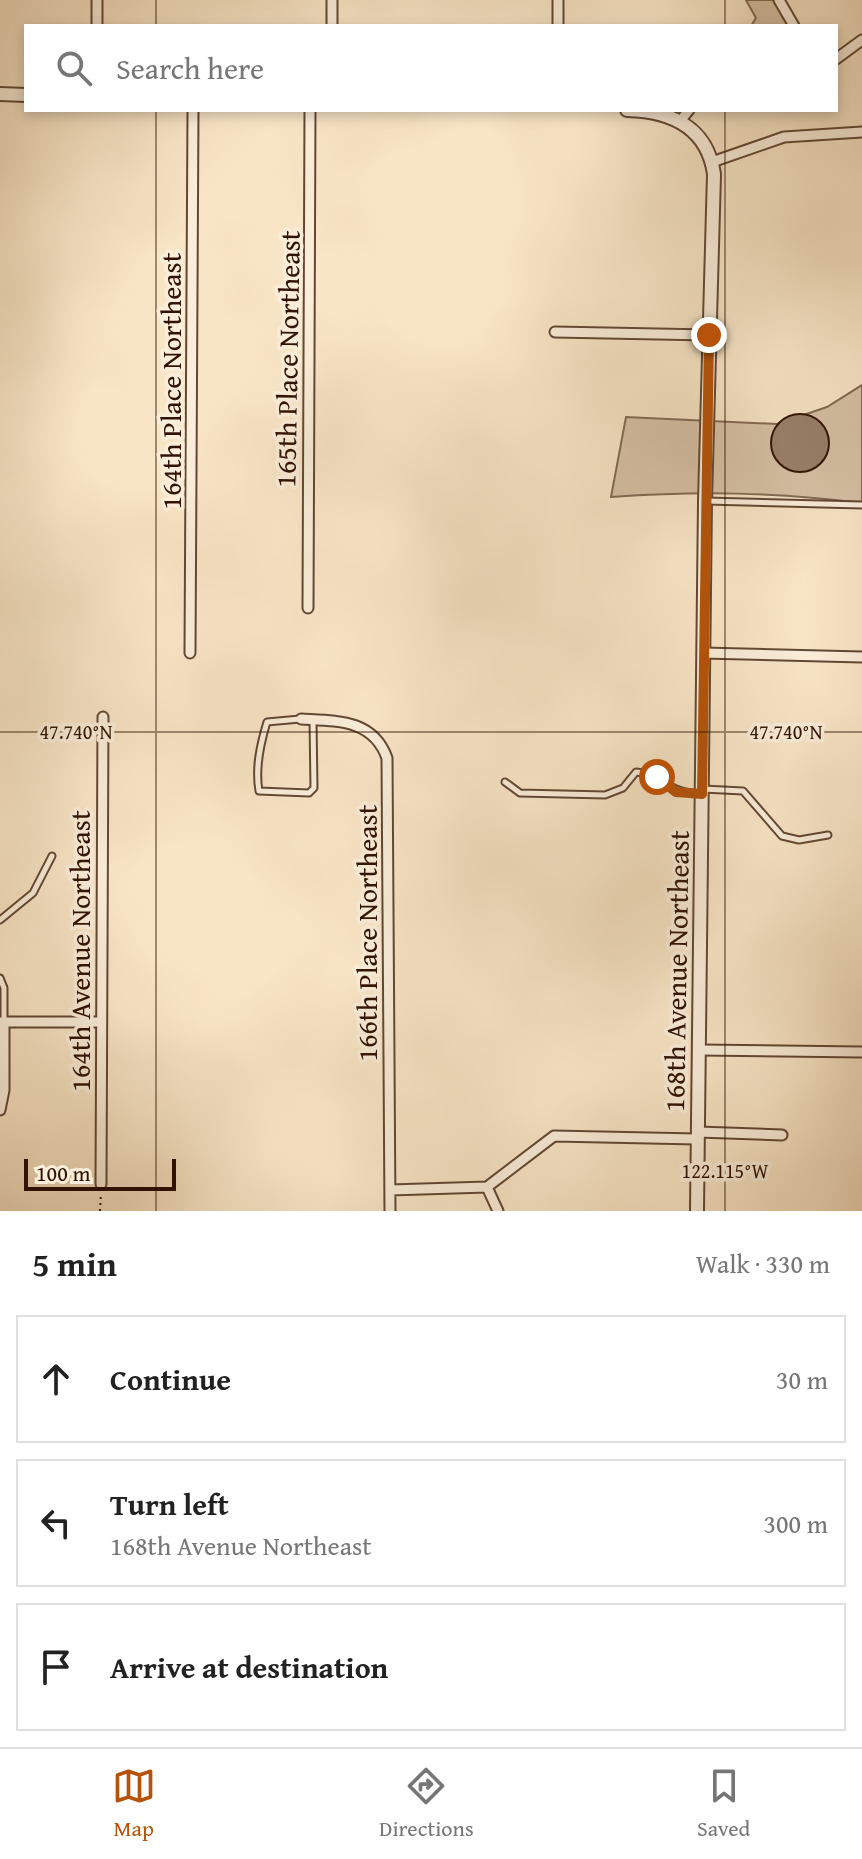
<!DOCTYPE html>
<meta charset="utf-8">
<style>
:root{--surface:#fff;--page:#f2f2f2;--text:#222;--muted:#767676;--line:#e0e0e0;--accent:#b45309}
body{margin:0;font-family:"Gentium Book Plus",serif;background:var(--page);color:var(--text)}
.scale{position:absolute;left:24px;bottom:20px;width:152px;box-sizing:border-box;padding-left:8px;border:4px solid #301302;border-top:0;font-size:22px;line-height:28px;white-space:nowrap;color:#301302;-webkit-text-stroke:6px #faeeda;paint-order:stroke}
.stop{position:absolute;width:24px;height:24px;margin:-18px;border:6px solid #b45309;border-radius:50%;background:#fff}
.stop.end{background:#b45309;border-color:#fff;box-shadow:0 2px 8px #0008}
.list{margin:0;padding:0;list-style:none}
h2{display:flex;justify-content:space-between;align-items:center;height:104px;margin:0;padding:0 32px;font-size:34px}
h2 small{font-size:26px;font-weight:400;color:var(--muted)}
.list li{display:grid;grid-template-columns:52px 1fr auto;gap:24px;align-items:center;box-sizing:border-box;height:128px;margin:0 16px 16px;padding:0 16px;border:2px solid var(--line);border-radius:0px}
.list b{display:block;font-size:30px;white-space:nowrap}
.list p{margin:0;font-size:26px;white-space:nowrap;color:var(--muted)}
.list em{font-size:26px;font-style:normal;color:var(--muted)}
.icon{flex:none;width:44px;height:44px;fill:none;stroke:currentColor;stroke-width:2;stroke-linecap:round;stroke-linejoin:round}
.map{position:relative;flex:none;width:862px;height:1211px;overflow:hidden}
.search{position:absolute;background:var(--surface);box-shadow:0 4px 12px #0003;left:24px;right:24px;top:24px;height:88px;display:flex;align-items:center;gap:20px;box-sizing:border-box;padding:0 28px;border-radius:0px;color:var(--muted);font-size:30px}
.sheet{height:536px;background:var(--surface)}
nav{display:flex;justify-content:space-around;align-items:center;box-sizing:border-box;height:112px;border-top:2px solid var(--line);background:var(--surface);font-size:22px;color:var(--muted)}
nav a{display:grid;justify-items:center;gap:4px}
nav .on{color:var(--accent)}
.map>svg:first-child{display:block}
</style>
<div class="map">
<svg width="862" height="1211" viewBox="0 0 862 1211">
<rect width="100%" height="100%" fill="#f8e5c6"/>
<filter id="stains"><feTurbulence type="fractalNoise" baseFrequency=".0025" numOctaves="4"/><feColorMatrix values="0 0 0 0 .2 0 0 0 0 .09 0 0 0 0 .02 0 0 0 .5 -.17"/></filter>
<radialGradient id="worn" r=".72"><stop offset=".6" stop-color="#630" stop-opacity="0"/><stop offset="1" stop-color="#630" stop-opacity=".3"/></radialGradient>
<path fill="#d6c1a5" stroke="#836a54" stroke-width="2" d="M746,0H779L793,26H751L756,18Z
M862,385V503C773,492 700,491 611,497L626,417L777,424L827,407Z"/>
<path fill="#988068" stroke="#301302" stroke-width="2" d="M771 443a29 29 0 1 1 58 0a29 29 0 1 1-58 0Z"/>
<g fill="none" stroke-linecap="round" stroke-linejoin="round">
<defs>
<path id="service" d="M706,501L862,505
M300,719L267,722C260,745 255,768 259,791L309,793L314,788L313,720
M505,782L520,793L605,795L623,788L636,772C666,774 665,793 701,794
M703,789L743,791L782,836L799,840L828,835
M0,920L33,893L52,856
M0,978L4,988V1022"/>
<path id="minor" d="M779,0L794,26
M97,26V0
M332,26V0
M558,26V0
M836,59L862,40
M681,120L689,110
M712,162L784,137L862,132
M555,332L709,335
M308,608L310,110
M190,653L193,110
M703,653L862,657
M301,719C337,721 373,719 387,758L390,1211
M0,1022H100
M699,1050L862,1052
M0,1110L4,1090V1022
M698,1132L782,1135
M101,1184L103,717
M487,1187L498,1211
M390,1190L487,1187L554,1136L697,1139"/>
<path id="tertiary" d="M0,94L26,95
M627,110C670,111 707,126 714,174L705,501L697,1211"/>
</defs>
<use href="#service" stroke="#624833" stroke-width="9"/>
<use href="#minor" stroke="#624833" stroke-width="13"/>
<use href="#tertiary" stroke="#624833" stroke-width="16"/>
<path stroke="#301302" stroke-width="2" stroke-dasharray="2 4" stroke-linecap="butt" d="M100,1211L101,1193"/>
<use href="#service" stroke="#faeeda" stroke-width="5"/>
<use href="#minor" stroke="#faeeda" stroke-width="9"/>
<use href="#tertiary" stroke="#faeeda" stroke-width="12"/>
</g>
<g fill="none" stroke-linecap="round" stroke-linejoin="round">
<path stroke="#b45309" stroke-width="10" d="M657,777L676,792L702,794L709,335"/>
</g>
<path fill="none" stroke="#301302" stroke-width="2" stroke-opacity="0.45" d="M156,0V26M725,0V26M156,110V1211M725,110V1211M0,732H862"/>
<g text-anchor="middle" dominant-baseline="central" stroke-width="7" stroke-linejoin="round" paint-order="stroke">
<g font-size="28" fill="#301302" stroke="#faeeda">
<text transform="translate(287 359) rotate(-89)">165th Place Northeast</text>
<text transform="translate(170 381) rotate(-90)">164th Place Northeast</text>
<text transform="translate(366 933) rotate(-90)">166th Place Northeast</text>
<text transform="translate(79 951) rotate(-90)">164th Avenue Northeast</text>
<text transform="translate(676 971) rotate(-89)">168th Avenue Northeast</text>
</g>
</g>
<g font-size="20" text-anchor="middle" fill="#301302" stroke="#faeeda" stroke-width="7" stroke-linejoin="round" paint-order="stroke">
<text x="76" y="739">47.740°N</text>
<text x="786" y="739">47.740°N</text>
<text x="725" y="1178">122.115°W</text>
</g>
<rect width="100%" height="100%" filter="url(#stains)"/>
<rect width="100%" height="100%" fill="url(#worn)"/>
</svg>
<div class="scale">100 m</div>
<div class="stop" style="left:657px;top:777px"></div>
<div class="stop end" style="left:709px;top:335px"></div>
<div class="search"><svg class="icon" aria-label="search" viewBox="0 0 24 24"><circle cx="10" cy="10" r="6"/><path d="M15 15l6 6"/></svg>Search here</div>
</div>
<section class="sheet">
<h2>5 min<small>Walk · 330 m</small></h2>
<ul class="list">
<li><svg class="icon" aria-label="ahead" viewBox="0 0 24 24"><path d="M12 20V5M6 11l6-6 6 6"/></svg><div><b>Continue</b></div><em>30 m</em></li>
<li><svg class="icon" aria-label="left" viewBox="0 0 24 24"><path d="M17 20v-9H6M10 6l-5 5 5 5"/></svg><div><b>Turn left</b><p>168th Avenue Northeast</p></div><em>300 m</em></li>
<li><svg class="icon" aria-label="arrive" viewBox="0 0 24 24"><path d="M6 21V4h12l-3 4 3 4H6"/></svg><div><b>Arrive at destination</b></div></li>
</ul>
</section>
<nav>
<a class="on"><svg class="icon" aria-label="map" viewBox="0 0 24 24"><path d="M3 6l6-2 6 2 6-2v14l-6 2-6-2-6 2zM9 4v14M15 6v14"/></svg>Map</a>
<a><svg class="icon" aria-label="directions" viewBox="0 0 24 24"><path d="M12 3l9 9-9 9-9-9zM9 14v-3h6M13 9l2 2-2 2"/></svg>Directions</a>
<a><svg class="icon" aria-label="saved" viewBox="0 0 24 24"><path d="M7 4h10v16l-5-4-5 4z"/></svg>Saved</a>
</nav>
